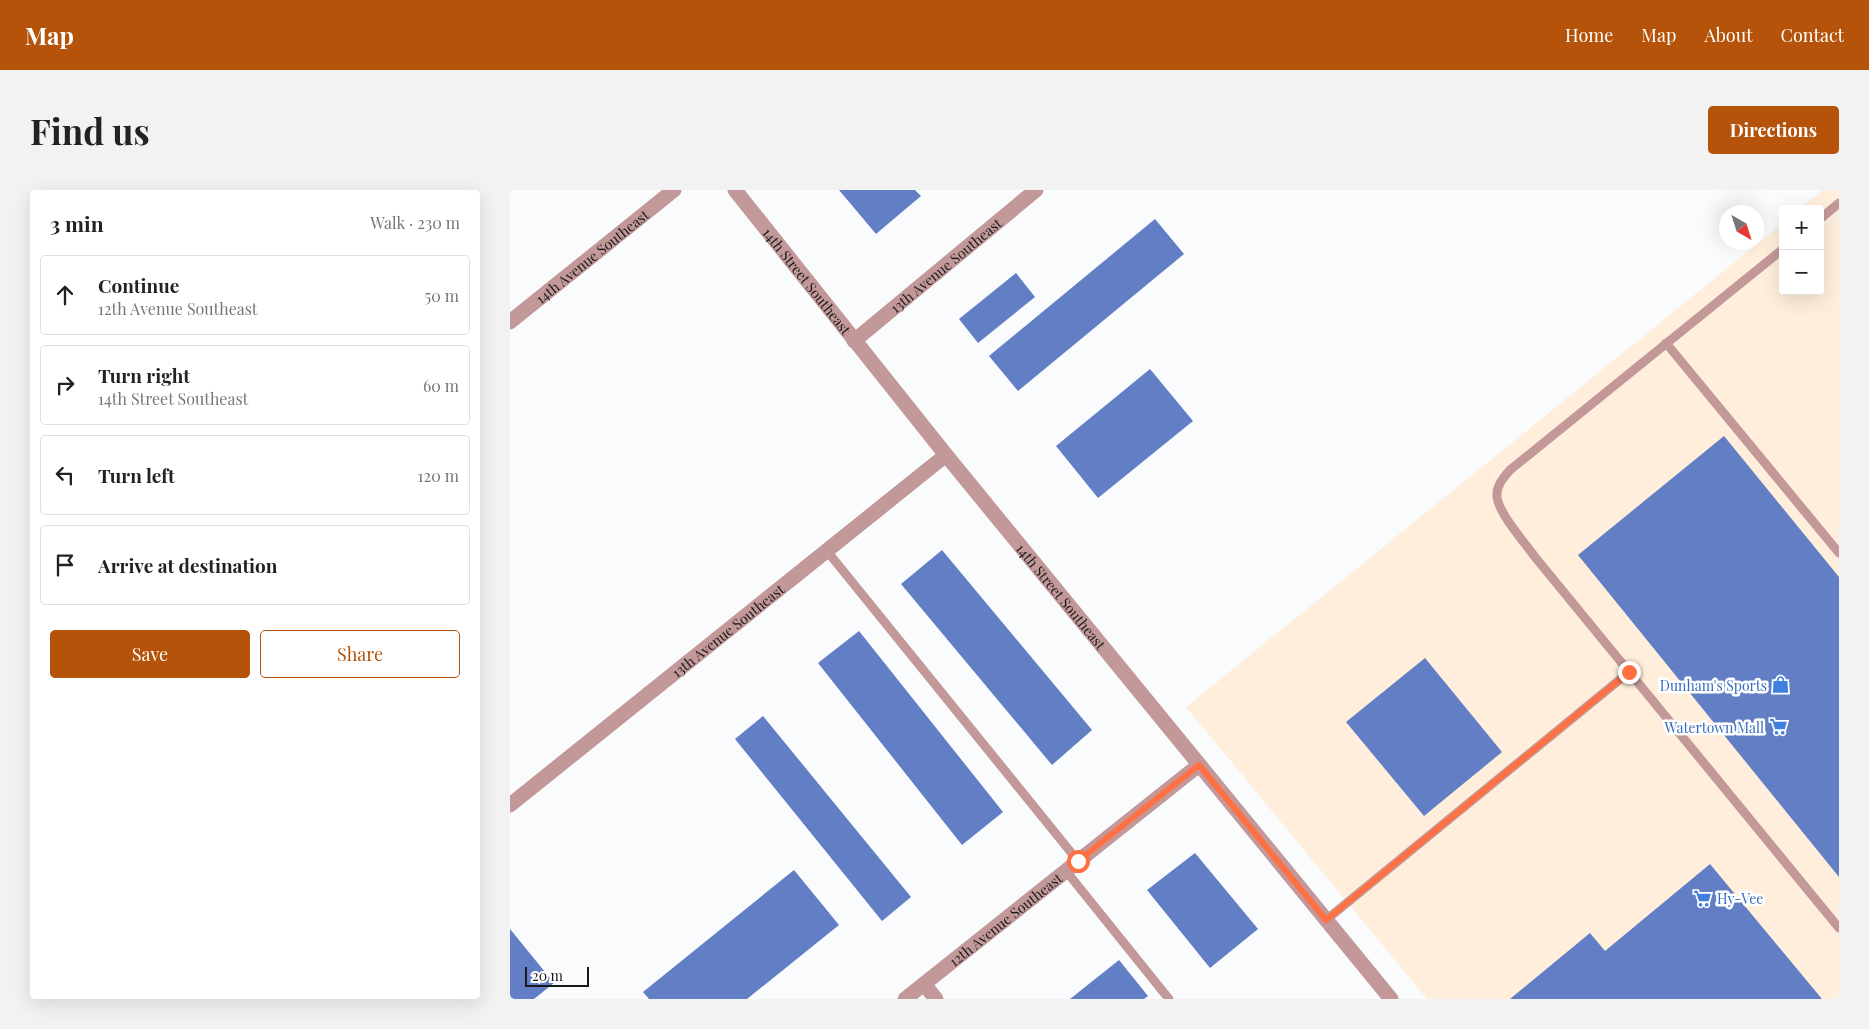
<!DOCTYPE html>
<meta charset="utf-8">
<style>
:root{--surface:#fff;--page:#f2f2f2;--text:#222;--muted:#767676;--line:#e0e0e0;--accent:#b45309}
body{margin:0;font-family:"Playfair Display",serif;background:var(--page);color:var(--text)}
.controls{position:absolute;right:15px;top:15px;display:grid;overflow:hidden;border-radius:5px;box-shadow:0 5px 20px #0002}
.controls button{width:45px;height:45px;display:grid;place-items:center;padding:0;border:0;border-bottom:1px solid var(--line);background:var(--surface);color:var(--text);font:25px sans-serif}
.compass{position:absolute;left:1209px;top:15px;width:45px;height:45px;border-radius:50%;background:var(--surface);box-shadow:0 5px 20px #0002;rotate:141deg}
.scale{position:absolute;left:15px;bottom:12px;width:64px;box-sizing:border-box;padding-left:5px;border:2px solid #181919;border-top:0;font-size:14px;line-height:18px;white-space:nowrap;color:#181919;-webkit-text-stroke:4px #fff;paint-order:stroke}
.stop{position:absolute;width:15px;height:15px;margin:-11px;border:4px solid #ff7043;border-radius:50%;background:#fff}
.stop.end{background:#ff7043;border-color:#fff;box-shadow:0 1px 5px #0008}
.list{margin:0;padding:0;list-style:none}
h2{display:flex;justify-content:space-between;align-items:center;height:65px;margin:0;padding:0 20px;font-size:21px}
h2 small{font-size:16px;font-weight:400;color:var(--muted)}
.list li{display:grid;grid-template-columns:32px 1fr auto;gap:15px;align-items:center;box-sizing:border-box;height:80px;margin:0 10px 10px;padding:0 10px;border:1px solid var(--line);border-radius:5px}
.list b{display:block;font-size:19px;white-space:nowrap}
.list p{margin:0;font-size:16px;white-space:nowrap;color:var(--muted)}
.list em{font-size:16px;font-style:normal;color:var(--muted)}
.actions{display:flex;gap:10px;padding:15px 20px}
.actions a{flex:1;padding:11px 0;border:1px solid var(--accent);border-radius:5px;text-align:center;font-size:18px;color:var(--accent)}
.actions .main{background:var(--accent);color:#fff}
.icon{flex:none;width:28px;height:28px;fill:none;stroke:currentColor;stroke-width:2;stroke-linecap:round;stroke-linejoin:round}
.map{position:relative;flex:none;width:1329px;height:809px;overflow:hidden;border-radius:5px}
header{display:flex;align-items:center;gap:30px;box-sizing:border-box;height:70px;padding:0 25px;background:var(--accent);color:#fff}
header strong{font-size:24px}
nav{display:flex;gap:28px;margin-inline-start:auto;font-size:18px}
.intro{display:flex;align-items:center;justify-content:space-between;box-sizing:border-box;height:120px;padding:0 30px}
h1{margin:0;font-size:35px}
.button{padding:12px 22px;border-radius:5px;background:var(--accent);color:#fff;font-size:18px;font-weight:700}
main{display:flex;gap:30px;padding:0 30px}
aside{flex:1;background:var(--surface);border-radius:5px;box-shadow:0 5px 20px #0002}
.map>svg:first-child{display:block}
</style>
<header>
<strong>Map</strong>
<nav><a>Home</a><a>Map</a><a>About</a><a>Contact</a></nav>
</header>
<div class="intro"><h1>Find us</h1><a class="button">Directions</a></div>
<main>
<aside>
<h2>3 min<small>Walk · 230 m</small></h2>
<ul class="list">
<li><svg class="icon" aria-label="ahead" viewBox="0 0 24 24"><path d="M12 20V5M6 11l6-6 6 6"/></svg><div><b>Continue</b><p>12th Avenue Southeast</p></div><em>50 m</em></li>
<li><svg class="icon" aria-label="right" viewBox="0 0 24 24"><path d="M7 20v-9h11M14 6l5 5-5 5"/></svg><div><b>Turn right</b><p>14th Street Southeast</p></div><em>60 m</em></li>
<li><svg class="icon" aria-label="left" viewBox="0 0 24 24"><path d="M17 20v-9H6M10 6l-5 5 5 5"/></svg><div><b>Turn left</b></div><em>120 m</em></li>
<li><svg class="icon" aria-label="arrive" viewBox="0 0 24 24"><path d="M6 21V4h12l-3 4 3 4H6"/></svg><div><b>Arrive at destination</b></div></li>
</ul>
<div class="actions"><a class="main">Save</a><a>Share</a></div>
</aside>
<div class="map">
<svg width="1329" height="809" viewBox="0 0 1329 809">
<rect width="100%" height="100%" fill="#f9fbfd"/>
<path fill="#feeedb" d="M1313,0H1329V809H917L676,517L1273,33V101H1310V19H1290Z"/>
<path fill="#627ec5" d="M329,0H405L411,6L366,44Z
M645,29L674,64L508,201L479,166Z
M506,83L525,107L468,153L449,129Z
M640,179L683,231L588,308L546,256Z
M1214,246L1329,387V687L1068,365Z
M432,360L582,540L542,575L391,394Z
M349,441L493,622L452,655L308,473Z
M915,468L992,562L914,626L836,532Z
M253,526L401,707L372,731L225,549Z
M685,663L748,739L700,778L637,700Z
M1200,674L1312,809H1000L1080,743L1095,761Z
M284,680L329,735L237,809H139L133,802Z
M0,739L44,793L24,809H0Z
M609,770L638,806L634,809H560Z"/>
<g fill="none" stroke-linecap="round" stroke-linejoin="round">
<path stroke="#c39899" stroke-width="9" d="M1310,29L1329,13
M1273,59L1000,280C993,288 986,296 987,307C989,324 1015,353 1025,367L1329,738
M1156,153L1329,363
M317,361L568,671
M556,681L659,809
M816,730L1119,482"/>
<g stroke="#c39899" stroke-width="15">
<path id="s1" d="M225,0L436,265L881,809"/>
<path id="s2" d="M0,132L164,0"/>
<path id="s3" d="M344,151L526,0"/>
<path id="s4" d="M0,615L436,265"/>
<path d="M414,794L426,809"/>
<path id="s5" d="M395,809L689,575"/>
</g>
</g>
<g fill="none" stroke-linecap="round" stroke-linejoin="round">
<path stroke="#ff7043" stroke-width="6" d="M568,671L689,575L816,730L1119,482"/>
</g>
<defs>
<symbol id="shop-bare" viewBox="-9 -9 18 18"><path d="M-5-2.5h2.3a2.7 3.5 0 0 1 5.4 0H5L5.5 6h-11ZM-1.5-2.5h3a1.5 2.3 0 0 0-3 0Z" fill="#3f7fe0" stroke="#fff" stroke-width="2.5" paint-order="stroke"/></symbol>
<symbol id="supermarket-bare" viewBox="-9 -9 18 18"><path d="M-6-5.5h2.5l.6 2H6L4.5 2H-2.5L-4.4-4H-6ZM-1.5 3.2a1.3 1.3 0 1 0 .1 0ZM3 3.2a1.3 1.3 0 1 0 .1 0Z" fill="#3f7fe0" stroke="#fff" stroke-width="2.5" paint-order="stroke"/></symbol>
</defs>
<g fill-rule="evenodd">
<use href="#shop-bare" x="1258" y="482" width="25" height="25"/>
<use href="#supermarket-bare" x="1256" y="524" width="25" height="25"/>
<use href="#supermarket-bare" x="1180" y="696" width="25" height="25"/>
</g>
<g text-anchor="middle" dominant-baseline="central" stroke-width="5" stroke-linejoin="round" paint-order="stroke">
<g font-size="14" fill="#181919" stroke="#fff">
<text stroke="none"><textPath href="#s2" startOffset="105">14th Avenue Southeast</textPath></text>
<text stroke="none"><textPath href="#s3" startOffset="119">13th Avenue Southeast</textPath></text>
<text stroke="none"><textPath href="#s1" startOffset="116">14th Street Southeast</textPath></text>
<text stroke="none"><textPath href="#s1" startOffset="521">14th Street Southeast</textPath></text>
<text stroke="none"><textPath href="#s4" startOffset="279">13th Avenue Southeast</textPath></text>
<text stroke="none"><textPath href="#s5" startOffset="128">12th Avenue Southeast</textPath></text>
</g>
<g font-size="14" fill="#366cbe" stroke="#fff" text-anchor="end">
<text x="1257" y="495">Dunham's Sports</text>
<text x="1254" y="537">Watertown Mall</text>
<text x="1207" y="708" text-anchor="start">Hy-Vee</text>
</g>
</g>
</svg>
<div class="controls">
<button>+</button>
<button>−</button>
</div>
<svg class="compass" viewBox="-18 -18 36 36"><path d="M0-13l5 13h-10z" fill="#e53935"/><path d="M0 13l5-13h-10z" fill="#767676"/></svg>
<div class="scale">20 m</div>
<div class="stop" style="left:568px;top:671px"></div>
<div class="stop end" style="left:1119px;top:482px"></div>
</div>
</main>
